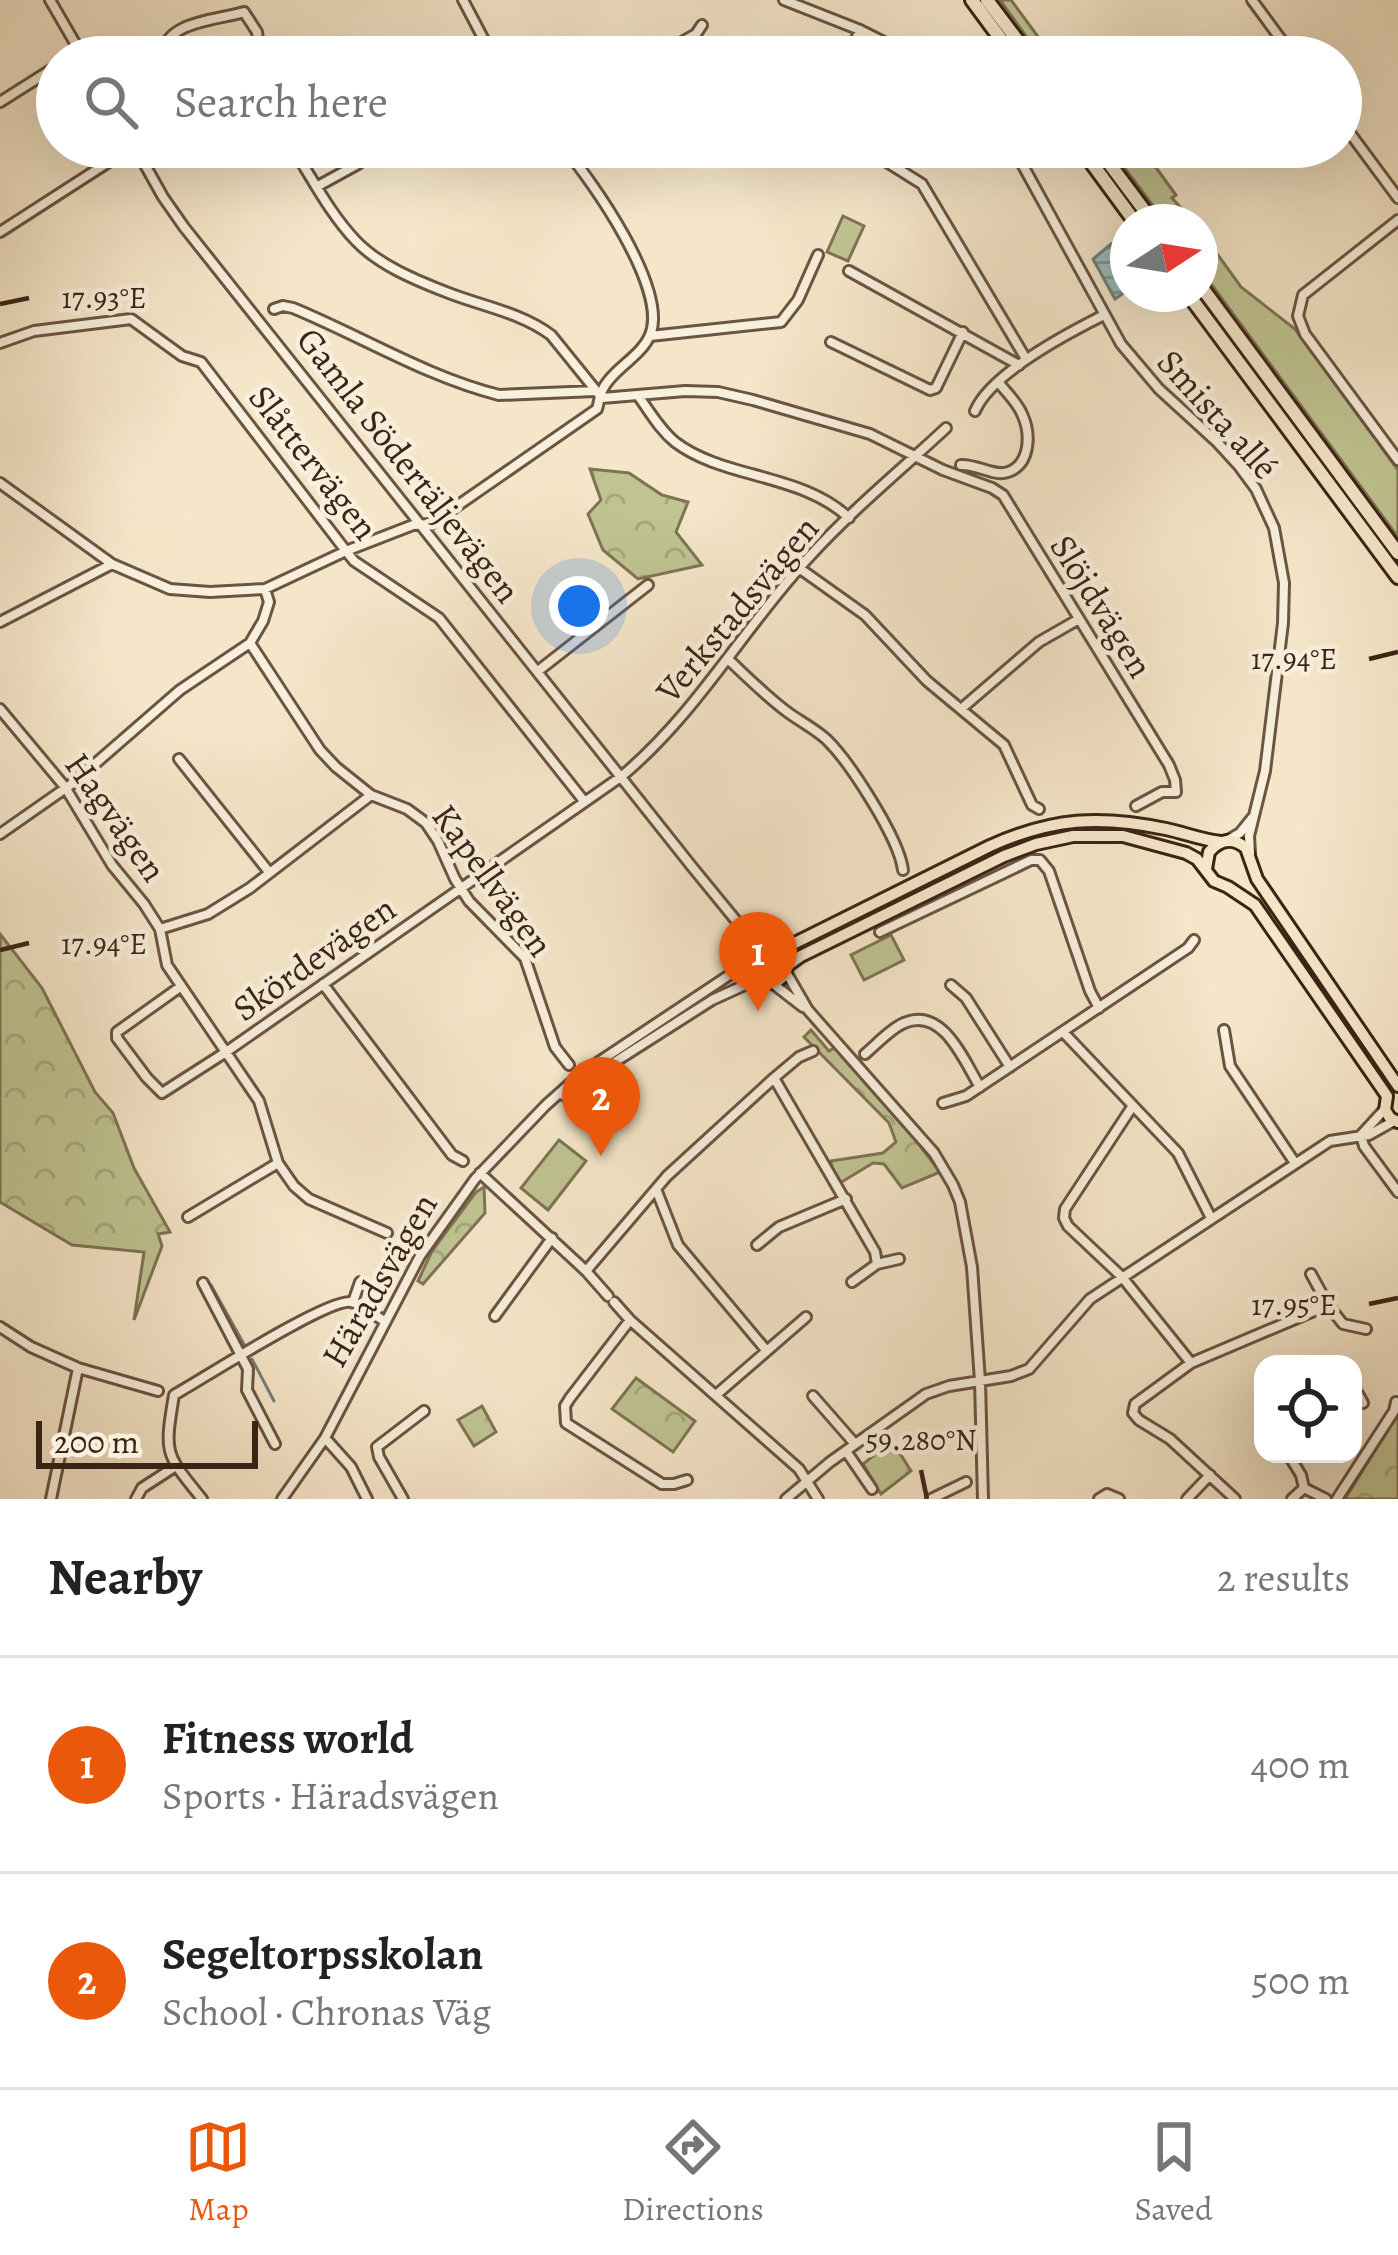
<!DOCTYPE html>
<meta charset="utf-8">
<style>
:root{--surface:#fff;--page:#f6f6f6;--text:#222;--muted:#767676;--line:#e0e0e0;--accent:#ea580c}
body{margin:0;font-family:Alegreya,serif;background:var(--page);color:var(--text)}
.controls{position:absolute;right:36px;bottom:36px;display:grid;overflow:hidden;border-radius:24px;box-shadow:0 12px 48px #0002}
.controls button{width:108px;height:108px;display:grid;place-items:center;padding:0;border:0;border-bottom:3px solid var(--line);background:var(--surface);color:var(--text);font:60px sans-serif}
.compass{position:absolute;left:1110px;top:204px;width:108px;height:108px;border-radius:50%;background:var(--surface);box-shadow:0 12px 48px #0002;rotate:78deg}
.scale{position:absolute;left:36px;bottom:30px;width:222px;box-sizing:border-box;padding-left:12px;border:6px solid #3b2315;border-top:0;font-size:33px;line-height:42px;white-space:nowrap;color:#3b2315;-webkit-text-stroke:9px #f8efdc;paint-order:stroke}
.you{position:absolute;left:579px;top:606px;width:42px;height:42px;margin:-30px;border:9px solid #fff;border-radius:50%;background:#1a73e8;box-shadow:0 0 0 18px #1a73e833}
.badge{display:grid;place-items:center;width:78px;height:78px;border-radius:50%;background:var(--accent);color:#fff;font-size:39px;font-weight:700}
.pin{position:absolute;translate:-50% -99px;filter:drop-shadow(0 3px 6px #0008)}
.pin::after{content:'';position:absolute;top:63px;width:42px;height:36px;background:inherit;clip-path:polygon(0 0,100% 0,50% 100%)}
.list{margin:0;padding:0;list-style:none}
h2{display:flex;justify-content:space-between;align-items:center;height:156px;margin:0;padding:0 48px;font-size:51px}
h2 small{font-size:39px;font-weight:400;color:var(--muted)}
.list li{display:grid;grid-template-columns:78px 1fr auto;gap:36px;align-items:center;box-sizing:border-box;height:216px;padding:0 48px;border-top:3px solid var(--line)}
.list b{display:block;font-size:45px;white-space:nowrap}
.list p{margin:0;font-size:39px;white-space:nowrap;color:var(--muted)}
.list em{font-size:39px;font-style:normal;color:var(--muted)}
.icon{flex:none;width:66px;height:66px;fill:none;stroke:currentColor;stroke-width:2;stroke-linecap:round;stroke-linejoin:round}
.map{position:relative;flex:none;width:1398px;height:1499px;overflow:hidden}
.search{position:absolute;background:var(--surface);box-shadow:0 12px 48px #0002;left:36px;right:36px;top:36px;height:132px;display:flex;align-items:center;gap:30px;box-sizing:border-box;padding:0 42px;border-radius:66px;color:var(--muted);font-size:45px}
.sheet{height:588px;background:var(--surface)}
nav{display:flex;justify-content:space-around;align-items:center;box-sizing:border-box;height:168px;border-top:3px solid var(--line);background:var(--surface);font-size:33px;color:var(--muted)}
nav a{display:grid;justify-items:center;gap:6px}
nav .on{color:var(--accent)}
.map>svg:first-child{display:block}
</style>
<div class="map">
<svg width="1398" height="1499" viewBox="0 0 1398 1499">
<defs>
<pattern id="forest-crowns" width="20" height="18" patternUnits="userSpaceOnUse" patternTransform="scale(3)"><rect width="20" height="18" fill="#c0c493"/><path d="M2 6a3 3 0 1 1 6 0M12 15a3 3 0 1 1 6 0" fill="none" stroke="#a6a87e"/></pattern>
<pattern id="water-rules" width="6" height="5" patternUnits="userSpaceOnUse" patternTransform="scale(3)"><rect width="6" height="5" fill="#9dbebc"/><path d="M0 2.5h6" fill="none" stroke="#819a98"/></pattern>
</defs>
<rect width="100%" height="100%" fill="#f5e6c9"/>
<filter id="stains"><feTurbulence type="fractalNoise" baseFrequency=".00167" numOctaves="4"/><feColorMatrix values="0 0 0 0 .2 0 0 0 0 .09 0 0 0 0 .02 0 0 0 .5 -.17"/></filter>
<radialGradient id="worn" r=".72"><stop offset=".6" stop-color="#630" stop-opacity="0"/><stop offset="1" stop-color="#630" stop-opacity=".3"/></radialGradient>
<path fill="#c0c493" stroke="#7e7454" stroke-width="3" d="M1000,0H1011L1053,57H1041Z
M1109,147H1141L1176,195L1172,198L1194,222H1165Z
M843,216L864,226L848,261L827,252Z
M1200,230L1241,287L1295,329L1398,470V537L1200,269Z
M891,935L904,960L864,980L851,955Z
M559,1140L586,1161L548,1210L521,1188Z"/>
<path fill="url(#forest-crowns)" stroke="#7e7454" stroke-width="3" d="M590,469L629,473L662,495L688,502L676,532L702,565L638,579L603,550L588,514L601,500Z
M0,934L42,988L95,1092L113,1113L134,1168L170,1232L158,1234L162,1246L134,1320L144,1252L72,1245L0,1202Z
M811,1030L829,1051L836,1047L900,1119L940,1172L902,1188L884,1164L873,1163L840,1183L832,1169L831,1161L883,1153L896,1142L889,1123L804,1037Z
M484,1187L485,1213L423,1284L418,1281L432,1251L476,1192Z
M636,1378L695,1421L673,1452L612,1409Z
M482,1406L496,1432L474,1446L458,1420Z
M1398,1414V1499H1345Z
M892,1441L911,1471L881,1494L863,1464Z"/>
<path fill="url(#water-rules)" stroke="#768079" stroke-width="3" d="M1111,244L1128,272V290L1115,299L1093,259Z"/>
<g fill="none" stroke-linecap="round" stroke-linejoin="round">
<path stroke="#768079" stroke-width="3" d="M211,1285L245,1346
M252,1359L274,1401"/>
<defs>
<path id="minor" d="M50,0L83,57
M463,0L493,57
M784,0L860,30L914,57
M1252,0L1294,57
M161,57C166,20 215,21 244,12L257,32L260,57
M655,57L696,34L702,25
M848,57L860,30
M0,102L57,66
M1341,121L1398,198
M135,147L163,197L184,227L693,868L738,923L767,947
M292,147C312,178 330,214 356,241C379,265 415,280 446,292C481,306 520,312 551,335L602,398L685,391L718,392L753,400L870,434L943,470L992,488L1003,495L1169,765L1175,780L1176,792H1162L1136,806
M863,147L922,184L1026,359
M1009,147L1021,162L1121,344L1159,389L1217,442L1239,466L1256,489L1274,528L1284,583L1283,623L1265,771L1249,836L1250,853
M318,186L358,164L379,147
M1398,220L1303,295L1298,316L1305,334L1398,460
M0,232L132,147
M849,271L1019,365
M274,309L283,306L293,308C361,336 427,377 499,395L595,391
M650,336L781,322L798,300L818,255
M831,342L930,390L936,388L963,332
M0,343L34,331L131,319L182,356L201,362L346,551L354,561L439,618L584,801
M639,397C650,412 660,430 675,442C723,479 802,473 849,518
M975,411C991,373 1068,333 1104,315
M961,465C977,464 994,477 1008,472C1031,464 1031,433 1022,414C1017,402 1007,393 999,383
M0,483L112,564L170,589L210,592L265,589L346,551L413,525L431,524L597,409C599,403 599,397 602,391C611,370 641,357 650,335C669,290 592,180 563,147
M799,568L865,615L927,681L1004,745L1032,805L1039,809
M0,622L112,564
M250,643L320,750L336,767L371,795L407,809L426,823L438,841L455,879L469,901L525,958L555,1047L569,1065
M729,660C748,678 766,696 786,711C799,721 814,728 826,739C849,761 899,838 903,870
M538,671L648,585
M0,709L65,787L112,865L144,904L160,929L167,965L259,1101L278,1163L294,1186L309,1199L387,1233
M961,709L1039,642L1079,619
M179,759L269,872
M0,834L73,783L180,690L250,643L263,621L269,602L265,589
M1228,840L1240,833L1252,818
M739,924L754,955
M160,929L208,914L250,888L371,795
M880,932L1031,860H1040L1049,871L1090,991L1099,1008
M786,972L808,1010L934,1153L953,1185L960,1202L972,1267L980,1381L983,1499
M772,983L803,1007
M323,984L452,1155L463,1161
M951,985L966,998L1010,1067
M180,987L117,1032V1038L147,1078L162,1093L226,1052L622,776C699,711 743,628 810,556C852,510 901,470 946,428
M1224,1030L1230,1066L1295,1163
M1064,1033L1178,1153L1211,1218
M865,1054C877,1044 890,1029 904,1023C943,1006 964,1061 980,1087
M774,1078L875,1252L877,1264
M563,1095L712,1000L758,979
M943,1103L966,1096L1188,948L1194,940
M1132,1107L1065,1209L1064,1218L1068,1226L1122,1277L1191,1363
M1362,1134L1384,1110
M1361,1135L1364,1146L1398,1192
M480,1173L586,1271L667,1176L774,1078L799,1057L813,1051
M656,1189L678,1245L766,1350
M188,1217L278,1163
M757,1245L779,1227L846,1199
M586,1271L608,1296
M1311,1274L1328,1305
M852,1282L877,1264L899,1259
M203,1283L248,1369L247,1390L275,1444
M353,1302L360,1282
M614,1302L630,1320L799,1469L818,1499
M495,1316L552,1238
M630,1320L570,1398L565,1406L566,1423L662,1484H674L687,1480
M0,1327L31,1347L78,1368L158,1391
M1353,1390L1358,1394L1363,1403
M716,1395L806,1317
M813,1396L855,1444
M325,1438L351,1467L367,1499
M846,1451L872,1489
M1288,1454L1301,1475L1304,1488L1326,1499
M51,1499L78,1368
M136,1499L142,1488L176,1466
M202,1499C165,1453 164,1455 174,1395C201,1380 328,1298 351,1302C362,1304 375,1315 384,1321
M282,1499L325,1438L420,1256L475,1179L546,1105L582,1073L752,960
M403,1499L379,1457L377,1447L424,1411
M786,1499L830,1462L926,1394L949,1386L1011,1376L1029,1369L1090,1299L1330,1141L1369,1135L1394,1121
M931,1499L966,1482
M1099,1499L1107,1494L1119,1499
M1187,1499L1210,1475
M1235,1499L1170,1439L1139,1420L1133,1413L1135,1404L1191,1363L1328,1305L1343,1324L1366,1329
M1292,1499L1304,1488
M1337,1499L1394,1411L1396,1402"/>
<path id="major" d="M1206,869L1209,852C1220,839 1233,837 1246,848L1257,879L1398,1086
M751 965a18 18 0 1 1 36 0a18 18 0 1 1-36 0Z
M778,949L795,943L990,846C1052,818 1100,815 1166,829C1185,833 1202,840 1221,842
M787,966L801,956L1004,856L1036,844L1073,836H1123L1186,853L1197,859L1214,881L1228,887L1255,905L1387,1096
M1387,1096L1385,1110L1390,1118L1398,1122"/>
<path id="highway" d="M972,0L1014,57
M987,0L1030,57
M1080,147L1135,222
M1097,147L1153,222
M1200,285L1398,553
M1188,294L1398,577"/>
</defs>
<use href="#minor" stroke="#6a5442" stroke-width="14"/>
<use href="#major" stroke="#3b2315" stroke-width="16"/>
<use href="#highway" stroke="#3b2315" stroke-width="18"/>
<use href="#minor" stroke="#f8efdc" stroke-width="8"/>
<use href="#major" stroke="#f5e6c9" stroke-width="10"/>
<use href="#highway" stroke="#f5e6c9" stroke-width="12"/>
</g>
<path fill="none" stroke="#3b2315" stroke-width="4.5" d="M0,304L29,298M1369,659L1398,652M0,950L29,943M1369,1304L1398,1298M921,1470L927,1499"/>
<g text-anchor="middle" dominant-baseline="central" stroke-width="9" stroke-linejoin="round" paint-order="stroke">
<g font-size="36" fill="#3b2315" stroke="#f8efdc">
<text transform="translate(1218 414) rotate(48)">Smista allé</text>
<text transform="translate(314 462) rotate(52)">Slåttervägen</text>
<text transform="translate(409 465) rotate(52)">Gamla Södertäljevägen</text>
<text transform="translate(1102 606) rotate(58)">Slöjdvägen</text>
<text transform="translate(737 609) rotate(-50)">Verkstadsvägen</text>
<text transform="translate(116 817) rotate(55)">Hagvägen</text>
<text transform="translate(493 880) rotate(54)">Kapellvägen</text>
<text transform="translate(314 958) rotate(-35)">Skördevägen</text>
<text transform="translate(379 1280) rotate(-60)">Häradsvägen</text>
</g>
</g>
<g font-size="30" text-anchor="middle" fill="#3b2315" stroke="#f8efdc" stroke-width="9" stroke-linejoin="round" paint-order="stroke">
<text x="104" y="308">17.93°E</text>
<text x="1294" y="669">17.94°E</text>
<text x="104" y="954">17.94°E</text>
<text x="1294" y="1315">17.95°E</text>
<text x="921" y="1450">59.280°N</text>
</g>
<rect width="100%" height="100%" filter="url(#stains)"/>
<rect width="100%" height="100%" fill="url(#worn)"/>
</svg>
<div class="controls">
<button><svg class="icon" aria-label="locate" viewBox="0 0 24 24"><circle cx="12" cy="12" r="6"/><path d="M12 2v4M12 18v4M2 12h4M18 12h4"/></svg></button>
</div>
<svg class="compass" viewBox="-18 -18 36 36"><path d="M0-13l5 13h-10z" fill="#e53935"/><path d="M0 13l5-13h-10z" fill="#767676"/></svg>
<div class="scale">200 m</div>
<div class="you"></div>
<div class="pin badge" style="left:758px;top:1011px">1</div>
<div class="pin badge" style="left:601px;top:1156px">2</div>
<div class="search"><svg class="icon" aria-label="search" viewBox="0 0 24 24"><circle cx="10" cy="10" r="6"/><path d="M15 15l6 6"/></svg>Search here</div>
</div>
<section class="sheet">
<h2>Nearby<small>2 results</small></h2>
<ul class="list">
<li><span class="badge">1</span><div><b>Fitness world</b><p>Sports · Häradsvägen</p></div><em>400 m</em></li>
<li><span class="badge">2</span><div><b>Segeltorpsskolan</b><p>School · Chronas Väg</p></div><em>500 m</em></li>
</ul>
</section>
<nav>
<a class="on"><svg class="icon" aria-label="map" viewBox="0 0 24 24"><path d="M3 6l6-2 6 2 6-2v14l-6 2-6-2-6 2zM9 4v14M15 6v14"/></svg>Map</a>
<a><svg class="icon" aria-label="directions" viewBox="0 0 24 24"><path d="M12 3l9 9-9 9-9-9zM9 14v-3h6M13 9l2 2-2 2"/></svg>Directions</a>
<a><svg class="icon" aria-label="saved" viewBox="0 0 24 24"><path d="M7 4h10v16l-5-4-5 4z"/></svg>Saved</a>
</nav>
